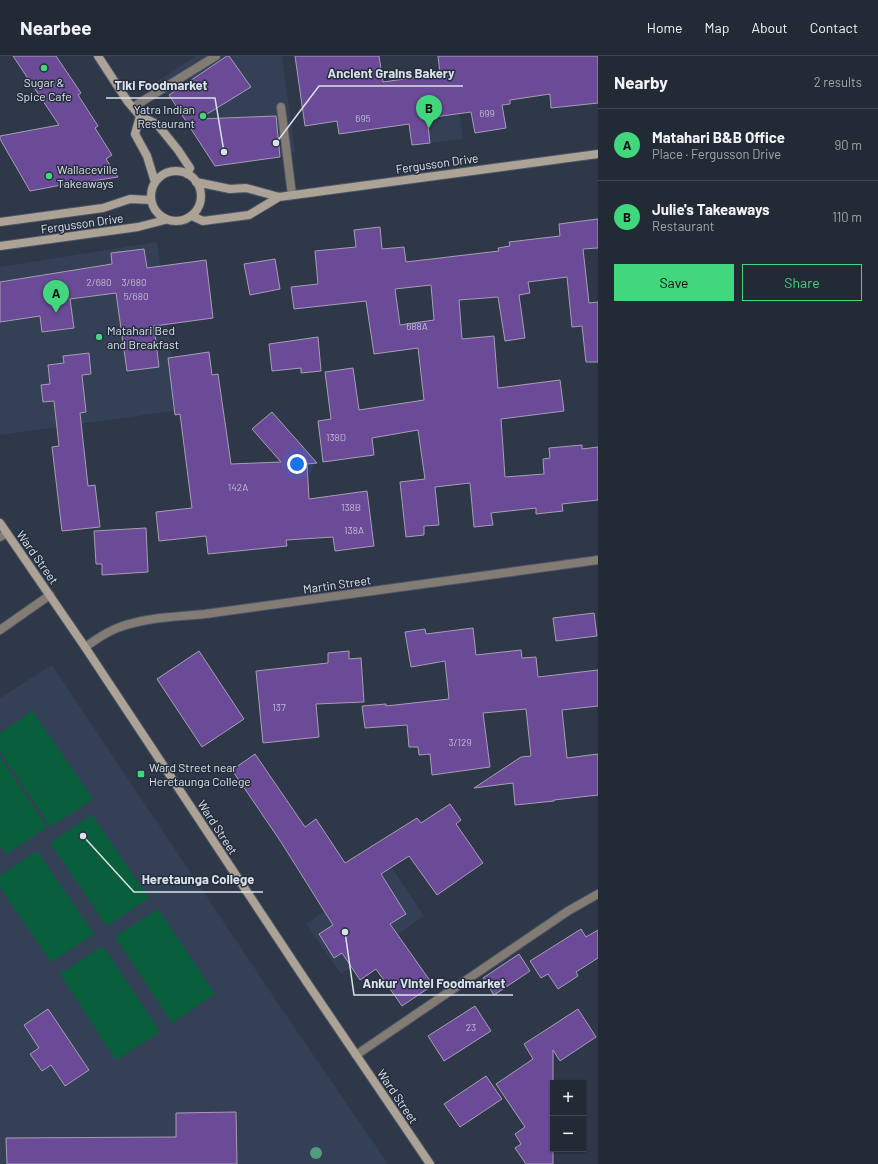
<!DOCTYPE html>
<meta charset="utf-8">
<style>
:root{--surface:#222a36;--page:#2a323e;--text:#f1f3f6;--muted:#a2a7ad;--line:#3f4651;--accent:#41d77c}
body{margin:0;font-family:Barlow,sans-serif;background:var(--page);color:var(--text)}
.controls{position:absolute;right:12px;bottom:12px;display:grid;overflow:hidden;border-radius:0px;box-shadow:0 1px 3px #0004}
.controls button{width:36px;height:36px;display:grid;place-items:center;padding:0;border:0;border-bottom:1px solid var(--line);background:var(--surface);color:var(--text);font:20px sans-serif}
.you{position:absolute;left:297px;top:408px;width:14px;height:14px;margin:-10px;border:3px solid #fff;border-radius:50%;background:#1a73e8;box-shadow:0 0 0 6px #1a73e833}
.badge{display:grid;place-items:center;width:26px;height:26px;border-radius:50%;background:var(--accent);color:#111;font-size:13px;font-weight:700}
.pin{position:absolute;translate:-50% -33px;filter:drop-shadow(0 1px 2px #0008)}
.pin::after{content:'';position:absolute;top:21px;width:14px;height:12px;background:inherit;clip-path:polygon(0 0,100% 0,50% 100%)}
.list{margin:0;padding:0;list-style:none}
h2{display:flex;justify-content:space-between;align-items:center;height:52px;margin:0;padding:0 16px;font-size:17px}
h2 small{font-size:13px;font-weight:400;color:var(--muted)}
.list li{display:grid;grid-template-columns:26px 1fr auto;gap:12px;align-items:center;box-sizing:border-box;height:72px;padding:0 16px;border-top:1px solid var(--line)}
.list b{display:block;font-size:15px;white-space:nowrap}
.list p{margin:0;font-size:13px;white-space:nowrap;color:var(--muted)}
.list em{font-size:13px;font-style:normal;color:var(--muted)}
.actions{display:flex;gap:8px;padding:12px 16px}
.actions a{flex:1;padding:9px 0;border:1px solid var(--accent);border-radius:0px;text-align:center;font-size:14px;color:var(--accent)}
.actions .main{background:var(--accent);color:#111}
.map{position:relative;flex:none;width:598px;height:1108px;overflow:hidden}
header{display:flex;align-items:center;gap:24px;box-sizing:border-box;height:56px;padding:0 20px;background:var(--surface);border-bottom:1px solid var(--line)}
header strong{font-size:19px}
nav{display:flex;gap:22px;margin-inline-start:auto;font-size:14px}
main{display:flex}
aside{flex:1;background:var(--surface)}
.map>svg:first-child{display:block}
</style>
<header>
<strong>Nearbee</strong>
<nav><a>Home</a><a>Map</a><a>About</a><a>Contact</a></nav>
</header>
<main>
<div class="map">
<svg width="598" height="1108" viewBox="0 0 598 1108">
<rect width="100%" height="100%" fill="#2e3848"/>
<path fill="#344056" d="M196,0H282L295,96L215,110L169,39L153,28Z
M454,16L463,83L412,89L403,23Z
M157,186L179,354L0,379V211Z
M52,609L277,946L388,1108H0V642Z
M390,809L424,860L341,918L306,868Z"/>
<path fill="#095f3b" d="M32,655L93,743L51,771L0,696V677Z
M0,701L47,771L6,798L0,789Z
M92,759L149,842L107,870L50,787Z
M37,795L94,878L51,906L0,831V820Z
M158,853L215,938L172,967L115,881Z
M103,890L160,976L116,1004L60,918Z"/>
<path fill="#6b4b97" stroke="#a59eb3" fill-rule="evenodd" d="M13,0H56L81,37L78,39L98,70L95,72L112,99L106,103L118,121L73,128L72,127L30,135L0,83V80L59,69Z
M227,0H229L251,31L199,63L276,60L280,101L215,110L169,39Z
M295,0H379L383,26L440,18L438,0H598V47L551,52L550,38L510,44V48L502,49L506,72L475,77L471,56L427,62L430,87L412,89L409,68L339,78L337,65L305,70Z
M598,163V192L583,193L589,247L598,246V306H586L582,270L572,271L567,221L528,226L530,237L519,239L525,282L505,285L498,241L459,244L462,283L494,280L498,332L560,324L564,355L501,363L505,421L544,418L543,403L550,402L549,392L582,389V393L598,391V444L562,448L563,455L536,458V452L491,457L493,469L474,471L470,427L435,431L439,469L424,470V479L406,481L400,426L425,423L418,374L372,382L374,399L323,406L318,365L331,363L325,316L353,312L359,354L424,344L418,292L374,298L366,245L294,253L291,231L318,228L315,195L356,191L354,174L380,171L382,193L404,191L406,206L499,195L498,192L510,190L509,186L560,180L559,168ZM431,229L434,264L400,269L395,233Z
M144,193L147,212L206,204L213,262L154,270L159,311L127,315L116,237L70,243L74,272L42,276L40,260L0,266V226L112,208L111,197Z
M275,203L280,233L250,239L244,208Z
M318,281L321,315L301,317V312L272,315L269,288Z
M209,296L212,319L218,318L231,408L281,406L252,373L272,356L317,407L307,408L309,443L367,435L374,490L335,495L333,481L286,484L287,490L208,498L206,480L159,485L156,456L192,452L180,358L175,359L168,302Z
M89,297L91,318L82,319L86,356L80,357L88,430L95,429L100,471L62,475L52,391L59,390L54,345L43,346L41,329L50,328L48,309L64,307L63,300Z
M146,472L148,516L102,519V508H96L94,475Z
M594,557L597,580L556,585L553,562Z
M473,572L476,599L521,594L522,602L536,601L538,621L598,614V650L562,654L567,702L598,698V739L554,744V745L515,749L513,727L474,732L521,701L531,700L526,653L483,657L490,711L432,719L430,698L419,699L418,691H409L407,669L365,672L362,650L386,648V650L449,643L445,605L411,611L405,576L425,573L426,578Z
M199,595L244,663L202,691L157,623Z
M349,595V603L361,602L364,646L316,648L319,681L263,687L256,615L328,607V597Z
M255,698L305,771L316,763L345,807L417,762L421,767L450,748L461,764L456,768L483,807L437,839L409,800L381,818L406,858L390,868L433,929L402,950L376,913L360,924L342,897L334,902L319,878L333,869L281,786L232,714Z
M581,873L586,881L598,874V902L576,916L578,920L558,933L548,918L541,922L530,905Z
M519,898L530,915L494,939L483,922Z
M475,950L491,975L444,1005L428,980Z
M48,953L89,1014L65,1030L51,1009L42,1015L30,998L39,992L24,969Z
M578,953L596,981L560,1005L553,994V1108H526L515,1092L521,1088L515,1078L525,1071L496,1028L533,1003L524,988Z
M486,1020L502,1043L460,1071L444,1048Z
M236,1056L237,1108H7L6,1082L176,1081V1057Z"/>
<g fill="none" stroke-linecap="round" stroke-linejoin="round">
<defs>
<path id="lane" d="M133,51L216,0
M281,51L292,139
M0,481L7,477
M0,574L50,539"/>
<path id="street" d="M85,591C96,584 107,575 120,571C147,561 177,561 205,558L598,504
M356,999L568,855L598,838"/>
<path id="secondary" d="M98,0L128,46L140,60L157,68L178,94L190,112L187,118
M140,60L135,78L147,100L155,126
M151 140a25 25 0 1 1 50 0a25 25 0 1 1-50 0Z
M196,126L230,133L246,132L279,141L598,98
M192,160L203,165L249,159L279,141
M0,166L103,152L130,143L151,144
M0,190L138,171L165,164
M0,467L85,591L306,925L430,1108"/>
</defs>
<use href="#lane" stroke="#4d5665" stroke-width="10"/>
<use href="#street" stroke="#4d5665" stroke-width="10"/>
<use href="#secondary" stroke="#4d5665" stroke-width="10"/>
<use href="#lane" stroke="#827c74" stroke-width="8"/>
<use href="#street" stroke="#827c74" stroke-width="8"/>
<use href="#secondary" stroke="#aca296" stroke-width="8"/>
</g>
<circle fill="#509c7d" cx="316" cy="1097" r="6"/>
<g fill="#41d77c" stroke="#252e3d" stroke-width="1.5">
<circle cx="44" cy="12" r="4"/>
<circle cx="203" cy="60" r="4"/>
<circle cx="49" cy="120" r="4"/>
<circle cx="99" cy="281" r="4"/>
<rect x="137" y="714" width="8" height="8" rx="2"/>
</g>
<g text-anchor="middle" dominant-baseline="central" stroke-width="3" stroke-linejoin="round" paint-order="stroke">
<g font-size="10" fill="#bfbcd6">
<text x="487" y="57">699</text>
<text x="363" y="62">695</text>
<text x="99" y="226">2/680</text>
<text x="134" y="226">3/680</text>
<text x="136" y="240">5/680</text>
<text x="417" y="270">688A</text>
<text x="336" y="381">138D</text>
<text x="238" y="431">142A</text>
<text x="351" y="451">138B</text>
<text x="354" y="474">138A</text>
<text x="279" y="651">137</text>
<text x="460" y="686">3/129</text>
<text x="471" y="971">23</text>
</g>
<g font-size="12" fill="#dbe1eb" stroke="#252e3d" text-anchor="start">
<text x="44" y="26" text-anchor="middle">Sugar &amp;<tspan x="44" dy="14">Spice Cafe</tspan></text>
<text x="195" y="53" text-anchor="end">Yatra Indian<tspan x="195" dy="14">Restaurant</tspan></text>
<text x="57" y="113">Wallaceville<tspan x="57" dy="14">Takeaways</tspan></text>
<text x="107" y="274">Matahari Bed<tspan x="107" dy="14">and Breakfast</tspan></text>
<text x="149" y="711">Ward Street near<tspan x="149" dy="14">Heretaunga College</tspan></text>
</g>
<g font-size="12" fill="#dbe1eb" stroke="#252e3d">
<text transform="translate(437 107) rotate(-8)">Fergusson Drive</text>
<text transform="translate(82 167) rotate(-8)">Fergusson Drive</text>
<text transform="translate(38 501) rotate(55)">Ward Street</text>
<text transform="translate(337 528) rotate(-8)">Martin Street</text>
<text transform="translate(218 771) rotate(57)">Ward Street</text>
<text transform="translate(398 1040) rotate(56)">Ward Street</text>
</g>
</g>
<path fill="none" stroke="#dbe1eb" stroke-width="1.5" d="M276 87L319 30H463M224 96L215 42H106M83 780L134 836H263M345 876L354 939H513"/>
<g fill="#dbe1eb" stroke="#252e3d" stroke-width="1.5">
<circle cx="276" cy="87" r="4"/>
<circle cx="224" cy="96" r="4"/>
<circle cx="83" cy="780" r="4"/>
<circle cx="345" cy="876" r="4"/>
</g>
<g font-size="13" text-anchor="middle" font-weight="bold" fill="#dbe1eb" stroke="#252e3d" stroke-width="3" stroke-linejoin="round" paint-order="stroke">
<text x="391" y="22">Ancient Grains Bakery</text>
<text x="161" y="34">Tiki Foodmarket</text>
<text x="198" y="828">Heretaunga College</text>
<text x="434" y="932">Ankur Vintel Foodmarket</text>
</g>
</svg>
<div class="controls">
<button>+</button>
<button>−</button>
</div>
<div class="you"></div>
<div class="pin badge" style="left:56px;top:257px">A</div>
<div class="pin badge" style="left:429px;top:72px">B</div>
</div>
<aside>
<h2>Nearby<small>2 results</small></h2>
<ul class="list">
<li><span class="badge">A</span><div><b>Matahari B&amp;B Office</b><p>Place · Fergusson Drive</p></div><em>90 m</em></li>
<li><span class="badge">B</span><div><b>Julie's Takeaways</b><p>Restaurant</p></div><em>110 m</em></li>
</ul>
<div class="actions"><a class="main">Save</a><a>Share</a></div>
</aside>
</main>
